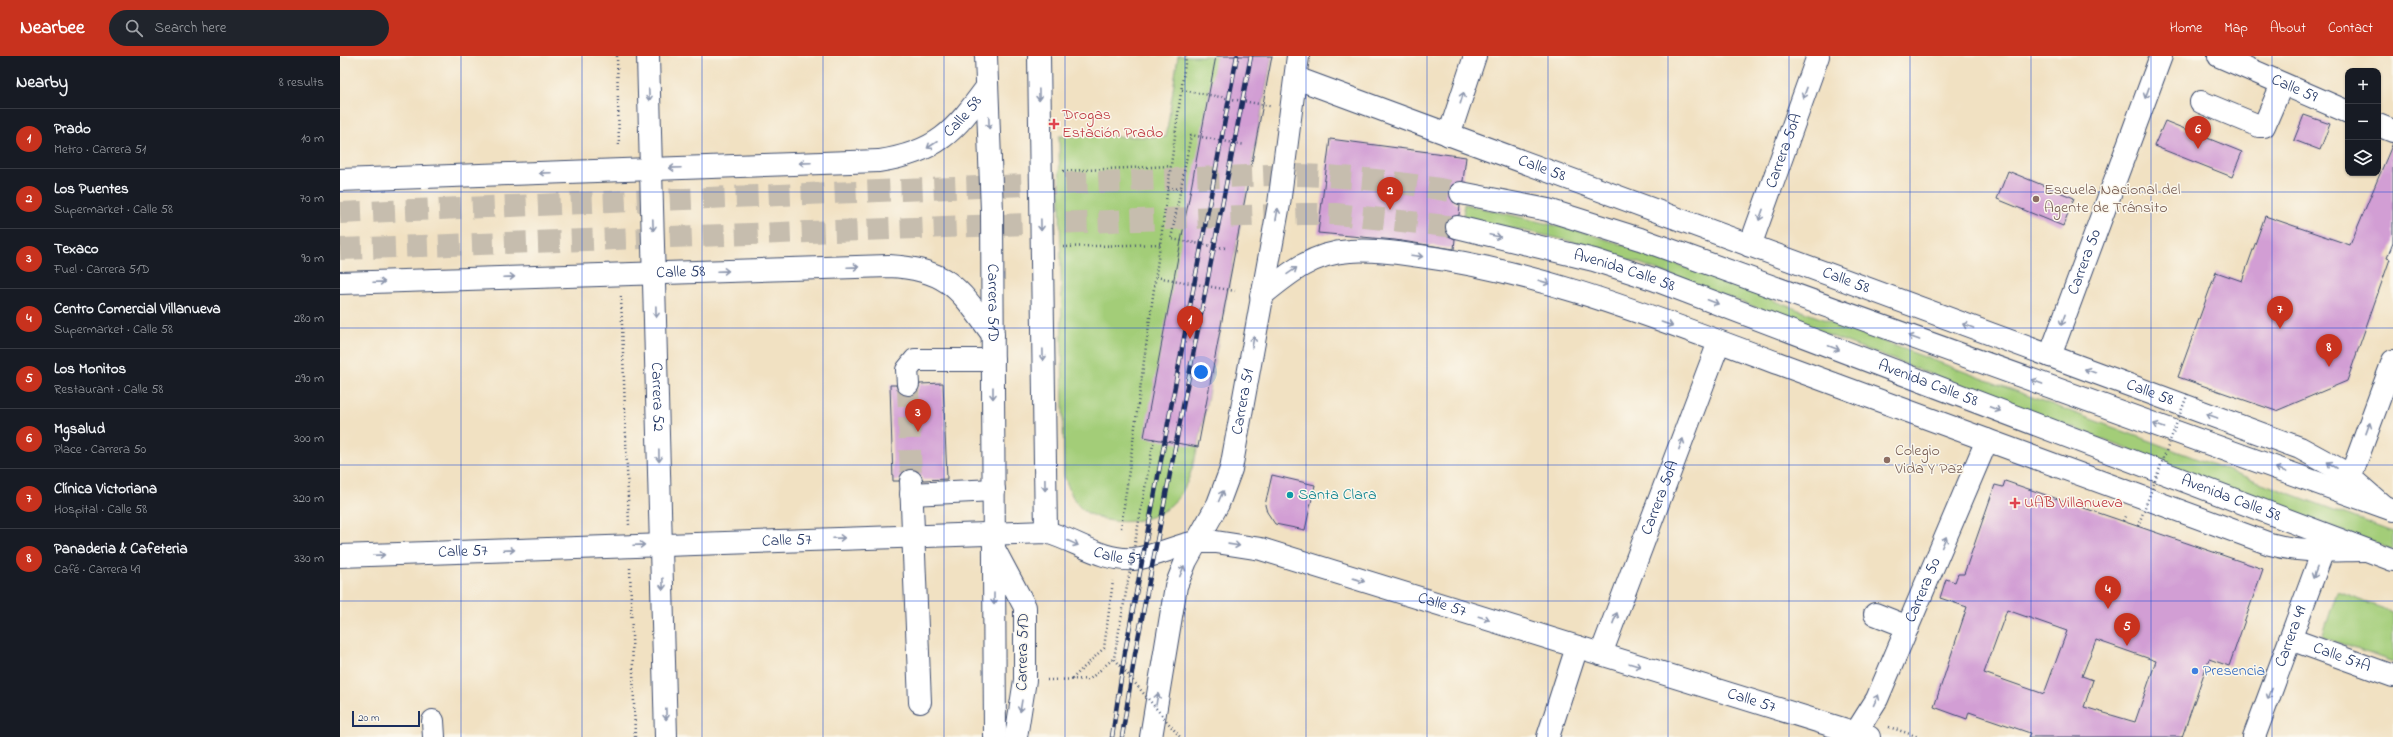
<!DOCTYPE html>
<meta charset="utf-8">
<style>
:root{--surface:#171b24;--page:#20242c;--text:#f1f3f6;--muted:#9ea1a6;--line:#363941;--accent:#c8321e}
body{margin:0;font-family:"Indie Flower",sans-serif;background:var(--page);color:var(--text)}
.controls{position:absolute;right:12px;top:12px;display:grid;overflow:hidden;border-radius:8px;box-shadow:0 1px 3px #0004}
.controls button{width:36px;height:36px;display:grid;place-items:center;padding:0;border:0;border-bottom:1px solid var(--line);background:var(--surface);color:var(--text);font:20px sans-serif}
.scale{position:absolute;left:12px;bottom:10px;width:68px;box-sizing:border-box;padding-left:4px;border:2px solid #1b2f5e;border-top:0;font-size:11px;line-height:14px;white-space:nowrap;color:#1b2f5e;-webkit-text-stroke:3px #fbf7ec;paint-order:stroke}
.you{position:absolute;left:861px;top:316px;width:14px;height:14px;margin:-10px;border:3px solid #fff;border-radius:50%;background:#1a73e8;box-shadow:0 0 0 6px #1a73e833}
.badge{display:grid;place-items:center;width:26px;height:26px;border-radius:50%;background:var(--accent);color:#fff;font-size:13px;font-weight:700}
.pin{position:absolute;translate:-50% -33px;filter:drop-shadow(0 1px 2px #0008)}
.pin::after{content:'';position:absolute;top:21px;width:14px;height:12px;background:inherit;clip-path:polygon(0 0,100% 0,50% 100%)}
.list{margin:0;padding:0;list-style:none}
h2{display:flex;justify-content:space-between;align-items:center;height:52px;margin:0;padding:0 16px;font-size:17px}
h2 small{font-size:13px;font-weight:400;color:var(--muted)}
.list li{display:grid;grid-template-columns:26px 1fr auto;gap:12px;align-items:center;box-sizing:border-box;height:60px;padding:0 16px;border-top:1px solid var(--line)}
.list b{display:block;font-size:15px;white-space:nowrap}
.list p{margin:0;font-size:13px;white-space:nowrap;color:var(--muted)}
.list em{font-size:13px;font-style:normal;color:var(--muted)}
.icon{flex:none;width:22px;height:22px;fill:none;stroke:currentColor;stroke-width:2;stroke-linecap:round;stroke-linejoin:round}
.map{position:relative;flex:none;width:2053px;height:681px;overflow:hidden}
header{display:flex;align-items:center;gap:24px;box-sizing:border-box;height:56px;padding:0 20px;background:var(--accent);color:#fff}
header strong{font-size:19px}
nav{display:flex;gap:22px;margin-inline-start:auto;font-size:14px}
.search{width:280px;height:36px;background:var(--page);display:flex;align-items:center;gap:10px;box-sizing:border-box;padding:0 14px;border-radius:22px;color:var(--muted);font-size:15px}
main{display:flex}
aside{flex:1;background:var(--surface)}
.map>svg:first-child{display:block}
</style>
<header>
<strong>Nearbee</strong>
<div class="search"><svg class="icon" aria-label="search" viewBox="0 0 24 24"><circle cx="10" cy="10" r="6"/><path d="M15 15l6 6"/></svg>Search here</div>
<nav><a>Home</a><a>Map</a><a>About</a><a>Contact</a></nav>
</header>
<main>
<aside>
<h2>Nearby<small>8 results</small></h2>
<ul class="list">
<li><span class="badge">1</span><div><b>Prado</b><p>Metro · Carrera 51</p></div><em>10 m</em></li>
<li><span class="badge">2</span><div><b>Los Puentes</b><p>Supermarket · Calle 58</p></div><em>70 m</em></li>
<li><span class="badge">3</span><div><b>Texaco</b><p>Fuel · Carrera 51D</p></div><em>90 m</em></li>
<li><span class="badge">4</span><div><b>Centro Comercial Villanueva</b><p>Supermarket · Calle 58</p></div><em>280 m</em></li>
<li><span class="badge">5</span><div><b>Los Monitos</b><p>Restaurant · Calle 58</p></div><em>290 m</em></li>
<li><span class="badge">6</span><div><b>Mgsalud</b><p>Place · Carrera 50</p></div><em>300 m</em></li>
<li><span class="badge">7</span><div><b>Clínica Victoriana</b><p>Hospital · Calle 58</p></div><em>320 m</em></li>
<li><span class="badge">8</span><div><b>Panaderia &amp; Cafeteria</b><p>Café · Carrera 49</p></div><em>330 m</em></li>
</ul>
</aside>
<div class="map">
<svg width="2053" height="681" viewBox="0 0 2053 681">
<rect width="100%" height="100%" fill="#fbf7ec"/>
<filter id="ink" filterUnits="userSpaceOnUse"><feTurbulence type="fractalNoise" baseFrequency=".025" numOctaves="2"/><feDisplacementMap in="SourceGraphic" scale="8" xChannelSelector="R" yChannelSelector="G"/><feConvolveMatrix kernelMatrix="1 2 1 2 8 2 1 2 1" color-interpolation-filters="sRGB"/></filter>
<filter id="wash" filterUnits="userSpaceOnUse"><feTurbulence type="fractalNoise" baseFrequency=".012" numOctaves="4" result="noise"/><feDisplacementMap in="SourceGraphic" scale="16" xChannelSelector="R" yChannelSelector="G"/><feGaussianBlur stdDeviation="0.9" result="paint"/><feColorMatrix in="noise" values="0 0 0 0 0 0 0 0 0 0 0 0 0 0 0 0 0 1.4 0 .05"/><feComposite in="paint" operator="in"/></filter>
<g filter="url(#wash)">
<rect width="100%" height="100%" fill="#f1e1c2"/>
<path fill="#a3cd78" stroke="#5f7e6b" d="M838,0H932L858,391C852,411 849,431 834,446C813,469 768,472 743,454C733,446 729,432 724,420L719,80L826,81Z
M1124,148L1247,177L1301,195L2053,476V494L1299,207L1243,188L1123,161Z
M1997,536L2053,556V606L1982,581Z"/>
<g id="blocks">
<path fill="#d29ed4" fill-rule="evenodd" d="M876,0H932L858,391L804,381Z
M1964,59L1990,68L1980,94L1954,84Z
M1825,65L1902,96L1892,121L1814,90Z
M990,83L1126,101L1123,125L1112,129L1109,135L1113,146L1120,149L1119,159L1108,162L1105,168L1108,180L1115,183L1114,193L1055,184L978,177Z
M2053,87V187L2047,202L2050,203L2007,325L1936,355L1838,321L1876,216L1902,225L1925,160L2010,189Z
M1668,115L1734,142L1723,170L1657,143Z
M603,327L607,423L583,424L577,414L570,413L564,415L559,425H553L550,329H556L558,335L568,340L575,338L580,328Z
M932,419L975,429L965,474L935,468L927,456L925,449Z
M1665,425L1923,513L1889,610L1869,603L1842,681H1688L1690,677L1629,656L1627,663L1594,651L1627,551L1600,542L1606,523L1615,526L1618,518H1624L1655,429L1663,431ZM1667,554L1727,575L1704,638L1644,617ZM1756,584L1816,605L1795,666L1744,651L1753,624L1742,620Z"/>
</g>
</g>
<g filter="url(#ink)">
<use href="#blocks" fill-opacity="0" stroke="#3b4a6d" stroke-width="1"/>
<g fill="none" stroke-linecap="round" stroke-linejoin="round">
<path stroke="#c6bdae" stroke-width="22" stroke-dasharray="22 11" stroke-linecap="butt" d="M568,328L571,425"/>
<path stroke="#c6bdae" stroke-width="22" stroke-dasharray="22 11" stroke-linecap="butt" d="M0,157L931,119C995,118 1059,125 1121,137
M0,193L962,158H996L1117,171"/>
<defs>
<g id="minor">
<path d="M699,0L706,476"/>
<path id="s1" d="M1879,0L2008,56"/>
<path id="s2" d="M956,22L1960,392L2004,416L2043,450"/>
<path d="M1861,46L1919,70H1924L1942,28"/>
<path d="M2038,69L2053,75"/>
<path d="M1109,79L1135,0"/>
<path id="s3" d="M0,124L539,105C597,96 614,76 647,31"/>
<path id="s4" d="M1410,190L1478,0"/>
<path id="s5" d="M0,227L549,210C609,213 620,234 653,279"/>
<path d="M921,240C949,217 973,197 1010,195C1033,193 1057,197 1080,200C1204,216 1323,265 1440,308C1603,368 1767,428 1930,488C1962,497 1993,494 2025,494"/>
<path id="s6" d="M1710,300L1821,0"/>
<path d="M568,328L567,314L575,304H653"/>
<path d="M2010,422L2053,305"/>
<path d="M571,425L580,646"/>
<path d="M571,438L654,434"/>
<path id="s7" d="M856,486H876L921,493L1529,681"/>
<path d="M654,493L685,551V624L676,681"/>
<path d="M1535,558L1568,571"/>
<path id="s8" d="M1950,583L2053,620"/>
<path id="s9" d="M1261,598L1379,286"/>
<path d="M93,665L94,681"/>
<path d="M1208,681L1237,591"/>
<path id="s10" d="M1513,681L1537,643L1647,384"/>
<path id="s11" d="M1914,681L1988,481"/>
</g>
<g id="major">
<path id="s12" d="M308,0L326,681"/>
<path id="s13" d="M646,0L652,155L655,681"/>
<path d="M1121,137L1208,154L1300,183L2053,454"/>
<path id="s14" d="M1117,171L1254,204L1313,223L2053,504"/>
<path id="s15" d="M0,500L706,476C736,484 761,505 793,503C815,501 834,490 856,486"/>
<path id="s16" d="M811,681L836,530L846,505L878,448L891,413L939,148L958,0"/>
</g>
</defs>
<use href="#minor" stroke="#3b4a6d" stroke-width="24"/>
<use href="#major" stroke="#3b4a6d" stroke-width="24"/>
<path stroke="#3b4a6d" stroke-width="2.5" stroke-dasharray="1 3" stroke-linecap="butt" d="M277,0L279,91
M842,34L930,50
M723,115L831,110
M828,132L841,133
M723,191L820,188
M885,192L831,183L851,79L905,89
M816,221L895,235
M281,240L289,469
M1783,465L1786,458
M781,472L846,0
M290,512L295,681
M732,623L764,592L773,525
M707,624L750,623L774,602
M1549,671L1579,681"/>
<use href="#minor" stroke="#fff" stroke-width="22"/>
<use href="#major" stroke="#fff" stroke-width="22"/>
<defs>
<path id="rail" d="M772,681L785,596L897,0
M782,681L795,598L911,0"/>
</defs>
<use href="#rail" stroke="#1b2f5e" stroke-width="4.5"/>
<use href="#rail" stroke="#fbf7ec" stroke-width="3" stroke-dasharray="9" stroke-linecap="butt"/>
<path stroke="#3b4a6d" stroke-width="2.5" stroke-dasharray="1 3" stroke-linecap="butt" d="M814,383L774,602L840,681
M1798,470L1848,337"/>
</g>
<defs><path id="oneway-shaft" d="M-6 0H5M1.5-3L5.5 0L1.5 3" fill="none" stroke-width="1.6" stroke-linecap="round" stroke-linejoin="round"/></defs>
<g stroke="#8d97ae">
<use href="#oneway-shaft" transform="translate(1465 37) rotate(110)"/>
<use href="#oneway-shaft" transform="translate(1807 37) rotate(110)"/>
<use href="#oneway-shaft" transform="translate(309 39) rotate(88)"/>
<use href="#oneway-shaft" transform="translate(699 39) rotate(89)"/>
<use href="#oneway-shaft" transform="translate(1122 42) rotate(-73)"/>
<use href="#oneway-shaft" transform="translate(649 67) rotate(88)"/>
<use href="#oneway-shaft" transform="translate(592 89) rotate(147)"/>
<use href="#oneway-shaft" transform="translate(465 107) rotate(178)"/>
<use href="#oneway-shaft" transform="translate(335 112) rotate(178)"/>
<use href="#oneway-shaft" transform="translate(205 117) rotate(178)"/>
<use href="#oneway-shaft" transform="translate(937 158) rotate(-80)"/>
<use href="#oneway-shaft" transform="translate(1421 159) rotate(110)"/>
<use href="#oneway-shaft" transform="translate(313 169) rotate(88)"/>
<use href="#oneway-shaft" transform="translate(701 169) rotate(89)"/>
<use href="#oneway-shaft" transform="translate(1155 180) rotate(12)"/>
<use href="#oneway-shaft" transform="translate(1077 200) rotate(7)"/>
<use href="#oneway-shaft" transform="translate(513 211) rotate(-2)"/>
<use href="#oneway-shaft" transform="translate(383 215) rotate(-2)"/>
<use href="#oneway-shaft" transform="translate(952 215) rotate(-35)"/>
<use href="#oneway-shaft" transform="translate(169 221) rotate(-2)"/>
<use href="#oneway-shaft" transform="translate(39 226) rotate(-2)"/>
<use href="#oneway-shaft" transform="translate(1204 226) rotate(16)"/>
<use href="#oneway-shaft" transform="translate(1373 246) rotate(21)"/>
<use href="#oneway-shaft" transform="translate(316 256) rotate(89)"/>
<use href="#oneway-shaft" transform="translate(1723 264) rotate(110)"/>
<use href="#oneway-shaft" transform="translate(1327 268) rotate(19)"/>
<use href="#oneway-shaft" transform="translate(1628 270) rotate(-160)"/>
<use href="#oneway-shaft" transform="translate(1574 282) rotate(-160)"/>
<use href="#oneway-shaft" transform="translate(913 286) rotate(-80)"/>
<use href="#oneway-shaft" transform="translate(1494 292) rotate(21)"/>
<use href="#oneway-shaft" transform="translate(703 299) rotate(89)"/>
<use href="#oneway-shaft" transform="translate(1750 315) rotate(-160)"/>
<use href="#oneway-shaft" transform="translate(1697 326) rotate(-160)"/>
<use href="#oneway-shaft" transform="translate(653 337) rotate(90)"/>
<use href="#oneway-shaft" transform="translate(1655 353) rotate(21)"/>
<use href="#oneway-shaft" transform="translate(1872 360) rotate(-160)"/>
<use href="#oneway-shaft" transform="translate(1819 370) rotate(-160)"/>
<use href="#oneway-shaft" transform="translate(2028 372) rotate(-70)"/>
<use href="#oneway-shaft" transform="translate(1341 388) rotate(-69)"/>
<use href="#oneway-shaft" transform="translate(319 400) rotate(89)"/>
<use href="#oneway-shaft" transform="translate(1992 409) rotate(-147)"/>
<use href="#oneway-shaft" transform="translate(1941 414) rotate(-160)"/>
<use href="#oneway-shaft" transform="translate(705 429) rotate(89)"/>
<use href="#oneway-shaft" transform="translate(881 440) rotate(-66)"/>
<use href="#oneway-shaft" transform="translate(499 482) rotate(-2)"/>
<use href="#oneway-shaft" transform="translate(1604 486) rotate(-67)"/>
<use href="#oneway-shaft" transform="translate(733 487) rotate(25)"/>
<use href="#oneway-shaft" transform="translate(299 489) rotate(-2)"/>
<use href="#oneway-shaft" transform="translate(894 489) rotate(8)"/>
<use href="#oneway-shaft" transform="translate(169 494) rotate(-2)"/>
<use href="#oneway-shaft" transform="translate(39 499) rotate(-2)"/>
<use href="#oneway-shaft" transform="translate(842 515) rotate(-68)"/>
<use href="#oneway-shaft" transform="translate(1975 517) rotate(110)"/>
<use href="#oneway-shaft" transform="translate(1019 524) rotate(17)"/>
<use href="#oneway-shaft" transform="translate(323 528) rotate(89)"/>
<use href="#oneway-shaft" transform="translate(654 543) rotate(90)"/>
<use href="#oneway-shaft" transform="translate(1144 562) rotate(17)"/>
<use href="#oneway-shaft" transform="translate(1275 562) rotate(-69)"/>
<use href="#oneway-shaft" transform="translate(1295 609) rotate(17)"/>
<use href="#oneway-shaft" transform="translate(1930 638) rotate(111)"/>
<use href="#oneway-shaft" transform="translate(817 643) rotate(-81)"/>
<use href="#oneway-shaft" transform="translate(1536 644) rotate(-65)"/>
<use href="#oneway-shaft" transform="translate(681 650) rotate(99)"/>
<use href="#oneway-shaft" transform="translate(326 658) rotate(89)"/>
</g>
</g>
<path fill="none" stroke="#1d4ed8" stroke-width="1" stroke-opacity="0.55" d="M121,0V681M242,0V681M362,0V681M483,0V681M604,0V681M725,0V681M845,0V681M966,0V681M1087,0V681M1208,0V681M1328,0V681M1449,0V681M1570,0V681M1691,0V681M1811,0V681M1932,0V681M0,136H2053M0,272H2053M0,409H2053M0,545H2053"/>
<g fill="#e0444e" stroke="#fbf7ec" stroke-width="1.5">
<path d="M712 62h4v4h4v4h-4v4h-4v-4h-4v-4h4z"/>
<path d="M1673 441h4v4h4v4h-4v4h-4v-4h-4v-4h4z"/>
</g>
<g fill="#8d6e63" stroke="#fbf7ec" stroke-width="1.5">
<circle cx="1696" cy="143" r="4"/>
<circle cx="1547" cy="404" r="4"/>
</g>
<circle fill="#0f9aa8" stroke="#fbf7ec" stroke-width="1.5" cx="950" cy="439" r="4"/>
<circle fill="#3f7fe0" stroke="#fbf7ec" stroke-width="1.5" cx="1855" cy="615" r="4"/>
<g text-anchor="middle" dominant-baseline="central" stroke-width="3" stroke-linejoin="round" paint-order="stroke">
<g font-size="16" fill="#1b2f5e" stroke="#fbf7ec">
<text stroke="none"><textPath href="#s1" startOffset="82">Calle 59</textPath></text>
<text stroke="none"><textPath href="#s3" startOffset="637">Calle 58</textPath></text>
<text stroke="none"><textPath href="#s4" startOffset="101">Carrera 50A</textPath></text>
<text stroke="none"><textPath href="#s2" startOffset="262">Calle 58</textPath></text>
<text stroke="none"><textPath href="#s6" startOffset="100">Carrera 50</textPath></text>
<text stroke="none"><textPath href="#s14" startOffset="173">Avenida Calle 58</textPath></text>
<text stroke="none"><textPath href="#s5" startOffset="341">Calle 58</textPath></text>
<text stroke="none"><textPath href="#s2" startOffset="586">Calle 58</textPath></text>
<text stroke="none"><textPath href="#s13" startOffset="247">Carrera 51D</textPath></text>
<text stroke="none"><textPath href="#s14" startOffset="497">Avenida Calle 58</textPath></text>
<text stroke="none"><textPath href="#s2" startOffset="910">Calle 58</textPath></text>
<text stroke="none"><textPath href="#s12" startOffset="341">Carrera 52</textPath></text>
<text stroke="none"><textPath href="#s16" startOffset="351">Carrera 51</textPath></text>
<text stroke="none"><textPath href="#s9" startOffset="167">Carrera 50A</textPath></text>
<text stroke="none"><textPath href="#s14" startOffset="821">Avenida Calle 58</textPath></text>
<text stroke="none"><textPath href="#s15" startOffset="447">Calle 57</textPath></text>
<text stroke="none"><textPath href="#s15" startOffset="123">Calle 57</textPath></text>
<text stroke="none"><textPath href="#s15" startOffset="783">Calle 57</textPath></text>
<text stroke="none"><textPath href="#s10" startOffset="163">Carrera 50</textPath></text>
<text stroke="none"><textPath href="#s7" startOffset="255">Calle 57</textPath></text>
<text stroke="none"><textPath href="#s11" startOffset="107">Carrera 49</textPath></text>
<text transform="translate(683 596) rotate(-89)">Carrera 51D</text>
<text stroke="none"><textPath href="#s8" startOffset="55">Calle 57A</textPath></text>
<text stroke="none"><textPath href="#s7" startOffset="579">Calle 57</textPath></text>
</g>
<g font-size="16" fill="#be3a42" stroke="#fbf7ec" text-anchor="start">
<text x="722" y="59">Drogas<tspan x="722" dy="18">Estación Prado</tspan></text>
<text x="1684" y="447">UAB Villanueva</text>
</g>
<g font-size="16" fill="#785e54" stroke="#fbf7ec" text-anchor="start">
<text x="1704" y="134">Escuela Nacional del<tspan x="1704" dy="18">Agente de Tránsito</tspan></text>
<text x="1555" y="395">Colegio<tspan x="1555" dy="18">Vida Y Paz</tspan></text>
</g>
<g font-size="16" fill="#0d838f" stroke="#fbf7ec" text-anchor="start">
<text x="958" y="439">Santa Clara</text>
</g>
<g font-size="16" fill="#366cbe" stroke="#fbf7ec" text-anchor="start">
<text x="1863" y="615">Presencia</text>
</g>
</g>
</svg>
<div class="controls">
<button>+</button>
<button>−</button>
<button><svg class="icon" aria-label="layers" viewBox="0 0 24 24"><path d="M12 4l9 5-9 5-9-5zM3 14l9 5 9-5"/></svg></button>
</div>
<div class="scale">20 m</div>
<div class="you"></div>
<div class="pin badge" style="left:850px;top:283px">1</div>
<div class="pin badge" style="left:1050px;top:154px">2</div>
<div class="pin badge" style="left:578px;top:376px">3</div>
<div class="pin badge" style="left:1768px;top:553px">4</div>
<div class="pin badge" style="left:1787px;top:590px">5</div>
<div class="pin badge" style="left:1858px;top:93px">6</div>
<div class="pin badge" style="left:1940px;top:273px">7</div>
<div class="pin badge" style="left:1989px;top:311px">8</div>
</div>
</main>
